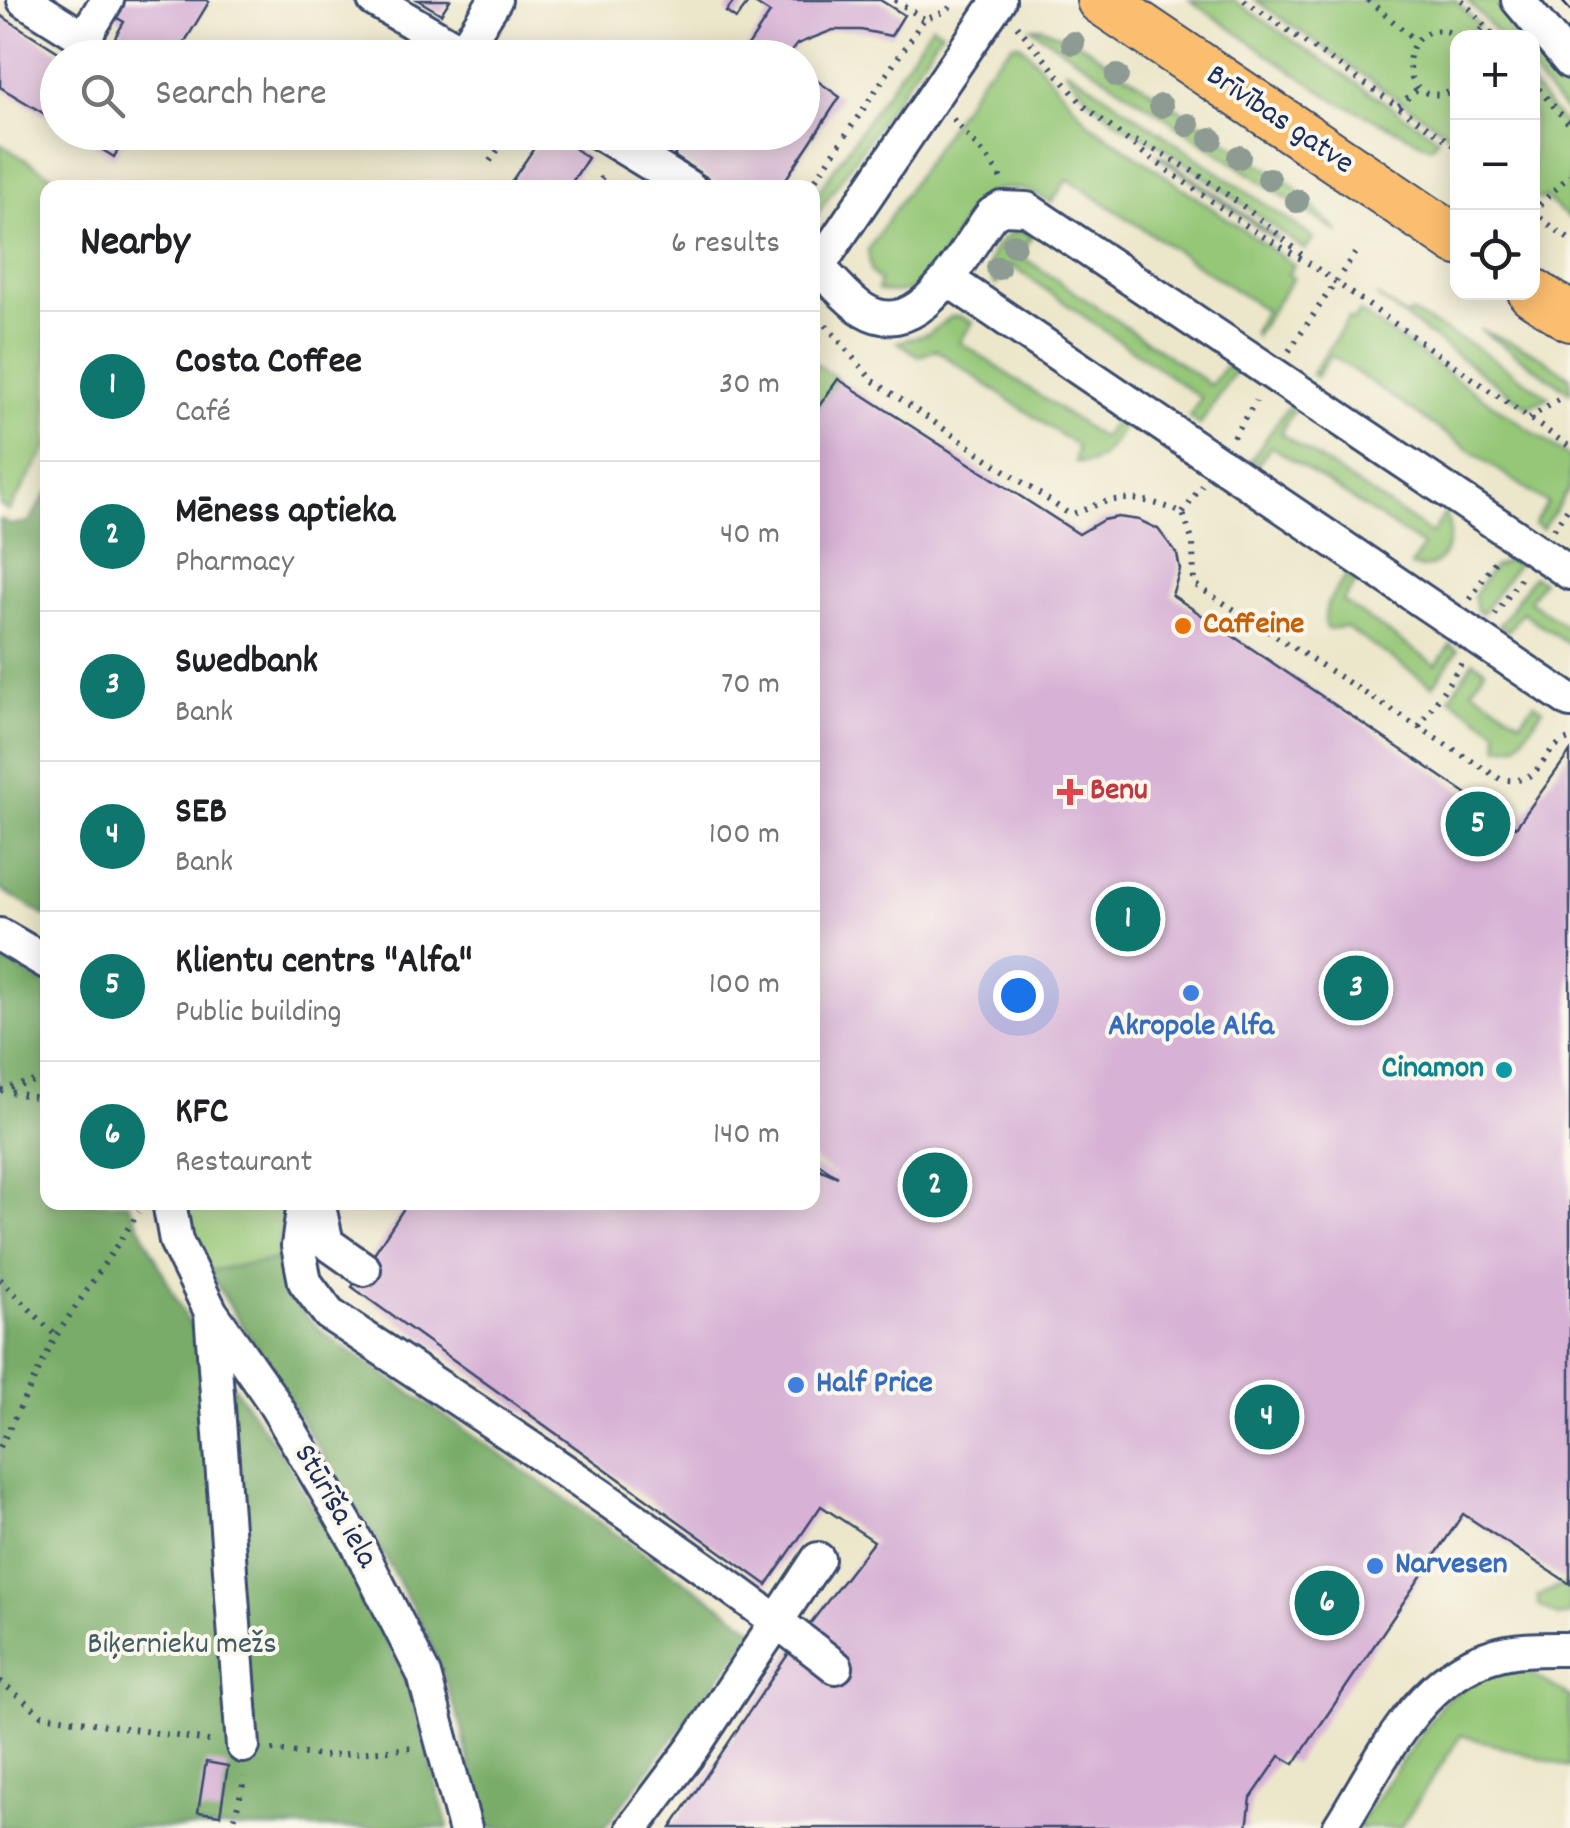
<!DOCTYPE html>
<meta charset="utf-8">
<style>
:root{--surface:#fff;--page:#f6f6f6;--text:#202124;--muted:#757577;--line:#e0e0e0;--accent:#0f766e}
body{margin:0;font-family:Dekko,sans-serif;background:var(--page);color:var(--text)}
.controls{position:absolute;right:30px;top:30px;display:grid;overflow:hidden;border-radius:20px;box-shadow:0 5px 25px #0003}
.controls button{width:90px;height:90px;display:grid;place-items:center;padding:0;border:0;border-bottom:2px solid var(--line);background:var(--surface);color:var(--text);font:50px sans-serif}
.you{position:absolute;left:1018px;top:995px;width:35px;height:35px;margin:-25px;border:8px solid #fff;border-radius:50%;background:#1a73e8;box-shadow:0 0 0 15px #1a73e833}
.badge{display:grid;place-items:center;width:65px;height:65px;border-radius:50%;background:var(--accent);color:#fff;font-size:32px;font-weight:700}
.pin{position:absolute;translate:-50% -50%;border:5px solid #fff;box-shadow:0 2px 10px #0006}
.list{margin:0;padding:0;list-style:none}
h2{display:flex;justify-content:space-between;align-items:center;height:130px;margin:0;padding:0 40px;font-size:42px}
h2 small{font-size:32px;font-weight:400;color:var(--muted)}
.list li{display:grid;grid-template-columns:65px 1fr auto;gap:30px;align-items:center;box-sizing:border-box;height:150px;padding:0 40px;border-top:2px solid var(--line)}
.list b{display:block;font-size:38px;white-space:nowrap}
.list p{margin:0;font-size:32px;white-space:nowrap;color:var(--muted)}
.list em{font-size:32px;font-style:normal;color:var(--muted)}
.icon{flex:none;width:55px;height:55px;fill:none;stroke:currentColor;stroke-width:2;stroke-linecap:round;stroke-linejoin:round}
.map{position:relative;flex:none;width:1570px;height:1828px;overflow:hidden}
.search{position:absolute;background:var(--surface);box-shadow:0 5px 25px #0003;left:40px;top:40px;width:780px;height:110px;display:flex;align-items:center;gap:25px;box-sizing:border-box;padding:0 35px;border-radius:55px;color:var(--muted);font-size:38px}
.panel{position:absolute;background:var(--surface);box-shadow:0 5px 25px #0003;left:40px;top:180px;width:780px;height:1030px;border-radius:20px}
.map>svg:first-child{display:block}
</style>
<div class="map">
<svg width="1570" height="1828" viewBox="0 0 1570 1828">
<rect width="100%" height="100%" fill="#fbf7ec"/>
<filter id="ink" filterUnits="userSpaceOnUse"><feTurbulence type="fractalNoise" baseFrequency=".01" numOctaves="2"/><feDisplacementMap in="SourceGraphic" scale="20" xChannelSelector="R" yChannelSelector="G"/><feConvolveMatrix kernelMatrix="1 2 1 2 8 2 1 2 1" color-interpolation-filters="sRGB"/></filter>
<filter id="wash" filterUnits="userSpaceOnUse"><feTurbulence type="fractalNoise" baseFrequency=".0048" numOctaves="4" result="noise"/><feDisplacementMap in="SourceGraphic" scale="40" xChannelSelector="R" yChannelSelector="G"/><feGaussianBlur stdDeviation="2.25" result="paint"/><feColorMatrix in="noise" values="0 0 0 0 0 0 0 0 0 0 0 0 0 0 0 0 0 1.4 0 .05"/><feComposite in="paint" operator="in"/></filter>
<g filter="url(#wash)">
<rect width="100%" height="100%" fill="#ece7ca"/>
<path fill="#95c777" stroke="#587b6a" stroke-width="2.5" d="M1190,0H1233L1438,138L1431,147L1331,98Z
M1255,0H1455L1479,25L1472,32L1476,37L1458,38L1457,140Z
M1467,0H1494L1527,37H1501Z
M932,25L942,31L813,220V200Z
M1041,27L1083,45L1292,185L1340,234L1031,28Z
M1013,44H1019L1029,53L1089,123L1294,265L1288,274L1293,278L1255,336L1254,330L1265,310L1068,179L1051,202C943,139 966,316 878,290L880,281L871,272L868,250L985,72Z
M1533,44L1570,87V117L1533,74Z
M1065,70H1069L1314,238L1305,250L1165,148L1122,125L1091,101Z
M1533,87L1570,132V219L1544,197L1540,200L1533,195Z
M0,144L70,187L48,188L47,448L9,511L0,505Z
M1158,156H1163L1277,238L1274,239Z
M1016,231L1033,235L1020,255L1211,385L1226,365L1235,371L1200,425L1189,417L1201,398L1012,266L996,285C981,265 994,241 1016,231Z
M1376,296L1406,316L1410,312L1474,346L1549,397L1528,407Z
M1360,312L1570,458V488L1542,529L1534,524L1547,503L1331,355L1316,377L1312,374L1349,318L1353,321Z
M959,316L973,322L960,342L1102,438L1116,419L1124,426C1111,445 1102,469 1075,462L1077,446L936,350L919,356L898,342L929,333L951,317Z
M1479,329L1535,353L1570,377V392Z
M813,362L838,379L813,416Z
M1288,407L1294,411L1280,433L1432,534L1445,513C1458,537 1442,577 1411,566L1423,546L1271,446L1258,464L1251,460Z
M1509,560L1517,564L1482,614L1477,610L1474,595L1493,567Z
M1347,575L1356,581L1343,602L1436,665L1450,645L1458,650L1433,686L1345,627L1326,629C1320,607 1335,592 1347,575Z
M1533,576L1542,581L1529,601L1570,629V645L1522,612L1508,631L1499,626Z
M1473,661L1485,669L1472,689L1521,721L1534,703L1543,709L1517,745L1499,747L1497,730L1450,698Z
M186,1203H287L277,1260L208,1271L188,1222Z
M1570,1582V1614L1558,1616L1539,1606L1538,1596Z
M1525,1670L1570,1697V1767L1461,1735L1400,1828H1356L1443,1702C1469,1682 1492,1672 1525,1670Z"/>
<path fill="#78ac68" stroke="#4a6e63" stroke-width="2.5" d="M47,493V917L0,889V519L10,525L29,522Z
M0,958L47,986L48,1202L128,1203L186,1318L284,1458L354,1577L409,1685L448,1828H0Z
M277,1260C281,1293 301,1312 325,1334L756,1630L604,1828H481L462,1727L427,1634L371,1532L208,1271Z"/>
<g id="blocks">
<path fill="#d7b2d6" d="M124,0H206L209,2L175,58H103L124,22L114,16Z
M418,0H450L441,14Z
M735,0H750L736,19L726,12Z
M750,0H880L904,15L891,36L861,30H833L797,44L786,58H740L770,13Z
M0,15L68,58H58V122L0,87Z
M802,70L840,97L780,188H723L674,156L690,132H802Z
M74,132H129L114,157Z
M545,132H551L588,158L568,188H507Z
M838,379L1079,534L1103,520L1118,517L1139,520L1158,529L1177,554L1180,570L1172,595L1516,827L1570,752V1584L1463,1514L1294,1764L1280,1756L1251,1798L1247,1828H671L799,1638L874,1541L821,1506L767,1585L352,1287L408,1202H812V1166L838,1177L812,1159V416Z
M206,1762L228,1766L220,1815L198,1812Z"/>
</g>
</g>
<g filter="url(#ink)">
<use href="#blocks" fill-opacity="0" stroke="#3a4b6e" stroke-width="2.5"/>
<g fill="none" stroke-linecap="round" stroke-linejoin="round">
<defs>
<path id="minor" d="M24,0L84,38L107,0
M374,0L473,58
M1518,0L1570,62
M463,51L495,0
M598,132L690,188
M812,263C831,276 844,298 864,310C922,345 964,249 992,214L1002,208L1027,209L1570,573
M947,279L1570,701
M812,280L818,267L999,0
M0,935L48,963
M169,1202L176,1241L211,1312L271,1398L356,1541L424,1675L465,1828
M304,1202L298,1246L305,1282L329,1314C501,1428 674,1540 836,1667
M318,1202L327,1243L364,1269
M211,1312L243,1746
M633,1828L693,1748L818,1559
M1339,1828C1378,1767 1416,1678 1492,1656C1516,1648 1545,1649 1570,1649"/>
<path id="highway" d="M1101,0L1458,241
M1532,292L1570,317"/>
</defs>
<use href="#minor" stroke="#3a4b6e" stroke-width="38"/>
<use href="#highway" stroke="#3a4b6e" stroke-width="52"/>
<path stroke="#3a4b6e" stroke-width="6" stroke-dasharray="2.5 8" stroke-linecap="butt" d="M895,0L924,19
M1244,0L1458,148
M1368,0L1415,40
M1462,0L1496,38
M1017,26L1084,106L1146,155L1251,229L1313,266L1570,447
M1473,38L1486,26
M1532,81L1570,125
M1458,89C1388,121 1397,0 1461,38
M1399,106L1419,87
M953,119C969,141 990,155 1001,179
M1135,141C1190,163 1261,217 1305,258
M490,161L510,132
M595,188L605,173
M810,188L924,19L947,11L954,0
M1532,212L1570,175
M1532,212L1570,240
M826,325L872,380L1069,514C1080,513 1089,507 1101,503C1131,494 1155,502 1183,513L1193,543L1194,584L1500,779C1545,788 1539,747 1570,739
M1289,351L1356,252
M1529,418L1563,397
M1233,437L1256,401
M1183,513L1202,485
M1554,529L1570,505
M1470,599L1496,560
M1495,615L1522,576
M1419,727L1462,663
M0,1089L48,1078
M1,1090L48,1100
M0,1279L56,1336
M0,1447L56,1336L139,1212
M0,1681L42,1715L215,1742
M272,1750L323,1756L413,1748
M232,1828L245,1777"/>
<use href="#minor" stroke="#fff" stroke-width="32"/>
<use href="#highway" stroke="#fbbe6e" stroke-width="48"/>
<path stroke="#1b2f5e" stroke-width="2.5" d="M1561,0L1570,10"/>
</g>
<g fill="#8d9b93">
<circle cx="1073" cy="43" r="12"/>
<circle cx="1117" cy="76" r="12"/>
<circle cx="1161" cy="106" r="12"/>
<circle cx="1188" cy="125" r="12"/>
<circle cx="1211" cy="139" r="12"/>
<circle cx="1239" cy="157" r="12"/>
<circle cx="1269" cy="179" r="12"/>
<circle cx="1297" cy="201" r="12"/>
<circle cx="1014" cy="245" r="12"/>
<circle cx="998" cy="268" r="12"/>
</g>
</g>
<circle fill="#e8710a" stroke="#fbf7ec" stroke-width="4" cx="1183" cy="626" r="10"/>
<path fill="#e0444e" stroke="#fbf7ec" stroke-width="4" d="M1065 777h10v10h10v10h-10v10h-10v-10h-10v-10h10z"/>
<g fill="#3f7fe0" stroke="#fbf7ec" stroke-width="4">
<circle cx="1191" cy="993" r="10"/>
<circle cx="796" cy="1385" r="10"/>
<circle cx="1375" cy="1566" r="10"/>
</g>
<circle fill="#0f9aa8" stroke="#fbf7ec" stroke-width="4" cx="1504" cy="1070" r="10"/>
<g text-anchor="middle" dominant-baseline="central" stroke-width="8" stroke-linejoin="round" paint-order="stroke">
<g font-size="32" fill="#1b2f5e" stroke="#fbf7ec">
<text transform="translate(1279 121) rotate(34)">Brīvības gatve</text>
<text transform="translate(334 1507) rotate(60)">Stūrīša iela</text>
</g>
<g font-size="32" font-weight="bold" fill="#c56008" stroke="#fbf7ec" text-anchor="start">
<text x="1203" y="626">Caffeine</text>
</g>
<g font-size="32" font-weight="bold" fill="#be3a42" stroke="#fbf7ec" text-anchor="start">
<text x="1090" y="792">Benu</text>
</g>
<g font-size="32" font-weight="bold" fill="#366cbe" stroke="#fbf7ec" text-anchor="start">
<text x="1191" y="1028" text-anchor="middle">Akropole Alfa</text>
<text x="816" y="1385">Half Price</text>
<text x="1395" y="1566">Narvesen</text>
</g>
<g font-size="32" font-weight="bold" fill="#0d838f" stroke="#fbf7ec" text-anchor="end">
<text x="1484" y="1070">Cinamon</text>
</g>
<g font-size="32" fill="#405d66" stroke="#fbf7ec">
<text x="182" y="1646">Biķernieku mežs</text>
</g>
</g>
</svg>
<div class="controls">
<button>+</button>
<button>−</button>
<button><svg class="icon" aria-label="locate" viewBox="0 0 24 24"><circle cx="12" cy="12" r="6"/><path d="M12 2v4M12 18v4M2 12h4M18 12h4"/></svg></button>
</div>
<div class="you"></div>
<div class="pin badge" style="left:1128px;top:919px">1</div>
<div class="pin badge" style="left:935px;top:1185px">2</div>
<div class="pin badge" style="left:1356px;top:988px">3</div>
<div class="pin badge" style="left:1267px;top:1417px">4</div>
<div class="pin badge" style="left:1478px;top:824px">5</div>
<div class="pin badge" style="left:1327px;top:1603px">6</div>
<div class="search"><svg class="icon" aria-label="search" viewBox="0 0 24 24"><circle cx="10" cy="10" r="6"/><path d="M15 15l6 6"/></svg>Search here</div>
<section class="panel">
<h2>Nearby<small>6 results</small></h2>
<ul class="list">
<li><span class="badge">1</span><div><b>Costa Coffee</b><p>Café</p></div><em>30 m</em></li>
<li><span class="badge">2</span><div><b>Mēness aptieka</b><p>Pharmacy</p></div><em>40 m</em></li>
<li><span class="badge">3</span><div><b>Swedbank</b><p>Bank</p></div><em>70 m</em></li>
<li><span class="badge">4</span><div><b>SEB</b><p>Bank</p></div><em>100 m</em></li>
<li><span class="badge">5</span><div><b>Klientu centrs &quot;Alfa&quot;</b><p>Public building</p></div><em>100 m</em></li>
<li><span class="badge">6</span><div><b>KFC</b><p>Restaurant</p></div><em>140 m</em></li>
</ul>
</section>
</div>
